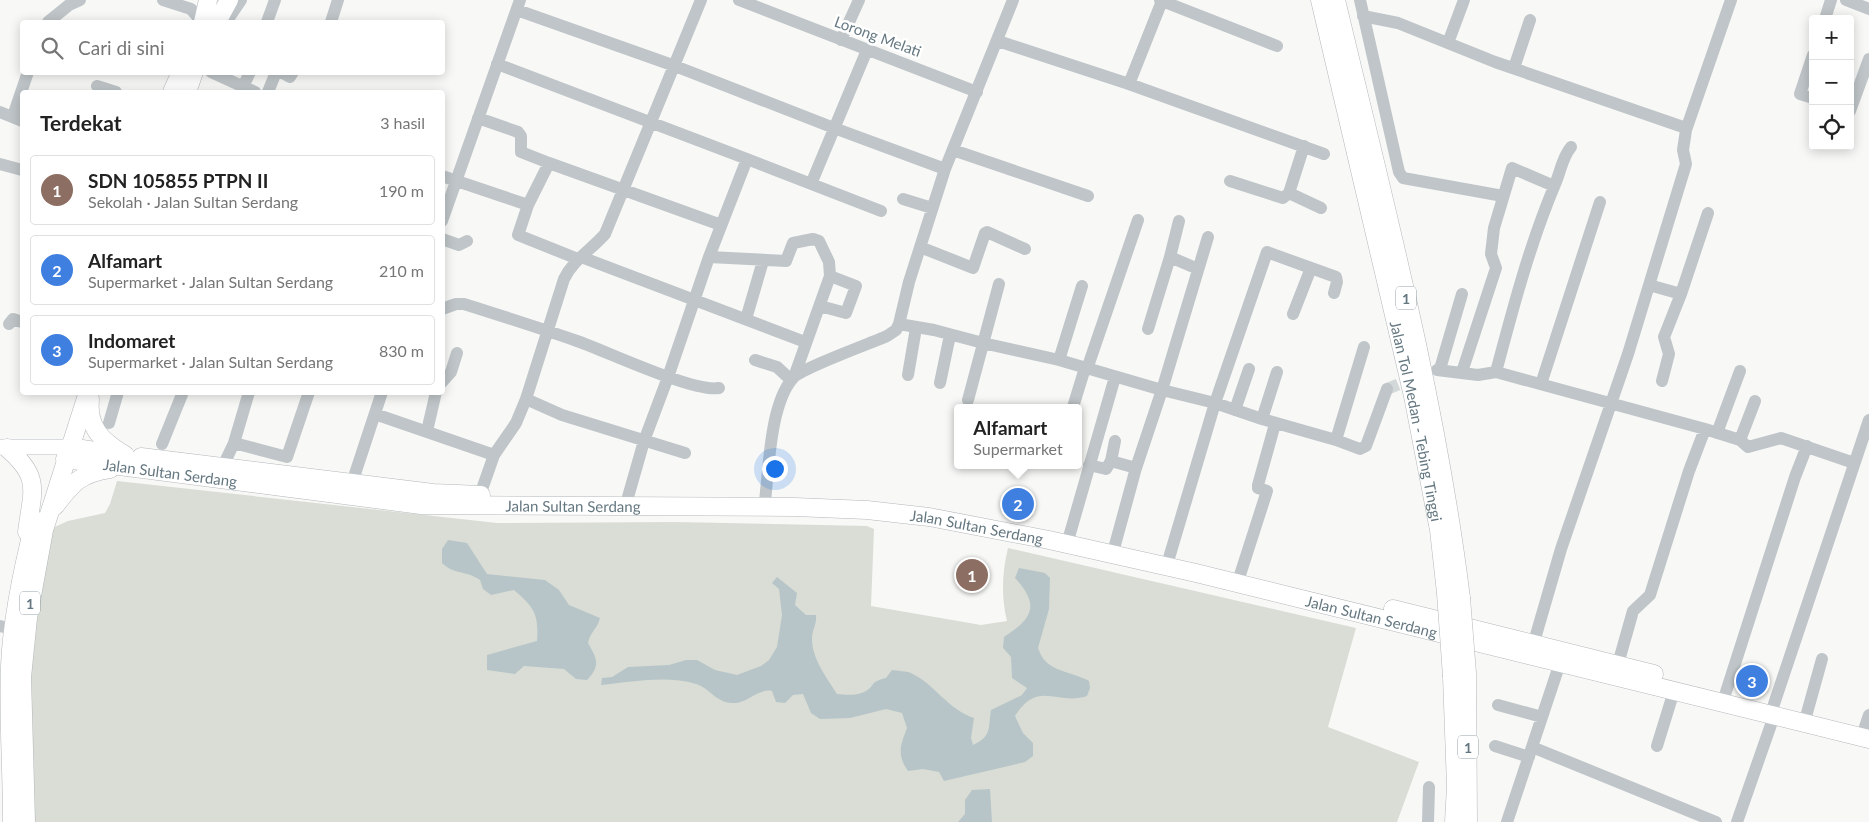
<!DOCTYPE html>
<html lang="id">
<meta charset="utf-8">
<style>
:root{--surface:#fff;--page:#f6f6f6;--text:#222;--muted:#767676;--line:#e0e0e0;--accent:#db2777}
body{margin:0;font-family:Lato,sans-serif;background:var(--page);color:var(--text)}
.controls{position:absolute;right:15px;top:15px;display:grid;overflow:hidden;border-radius:5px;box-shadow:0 2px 12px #0003}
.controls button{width:45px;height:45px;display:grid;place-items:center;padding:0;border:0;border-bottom:1px solid var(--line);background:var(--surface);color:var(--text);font:25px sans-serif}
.you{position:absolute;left:774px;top:468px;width:18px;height:18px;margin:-12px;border:4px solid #fff;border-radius:50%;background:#1a73e8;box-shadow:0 0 0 8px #1a73e833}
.badge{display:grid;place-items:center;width:32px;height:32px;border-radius:50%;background:var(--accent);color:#fff;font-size:16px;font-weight:700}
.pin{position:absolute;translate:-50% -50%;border:2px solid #fff;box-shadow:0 1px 5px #0006}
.popup{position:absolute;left:954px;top:404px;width:128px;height:65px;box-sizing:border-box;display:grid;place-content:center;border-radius:5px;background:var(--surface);filter:drop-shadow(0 1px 4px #0005);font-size:16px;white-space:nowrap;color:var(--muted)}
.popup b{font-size:19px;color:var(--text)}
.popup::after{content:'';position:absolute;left:50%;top:100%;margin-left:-10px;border:10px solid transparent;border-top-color:var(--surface)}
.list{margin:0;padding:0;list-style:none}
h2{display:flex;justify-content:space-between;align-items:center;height:65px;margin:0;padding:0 20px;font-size:21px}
h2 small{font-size:16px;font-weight:400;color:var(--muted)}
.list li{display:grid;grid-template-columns:32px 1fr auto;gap:15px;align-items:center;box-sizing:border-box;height:70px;margin:0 10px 10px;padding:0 10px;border:1px solid var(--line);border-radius:5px}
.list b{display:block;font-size:19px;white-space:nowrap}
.list p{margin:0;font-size:16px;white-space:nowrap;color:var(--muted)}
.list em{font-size:16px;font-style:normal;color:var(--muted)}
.icon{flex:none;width:28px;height:28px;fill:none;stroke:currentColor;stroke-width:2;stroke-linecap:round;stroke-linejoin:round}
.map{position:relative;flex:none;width:1869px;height:822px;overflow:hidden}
.search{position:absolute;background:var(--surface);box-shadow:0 2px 12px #0003;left:20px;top:20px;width:425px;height:55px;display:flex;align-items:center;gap:12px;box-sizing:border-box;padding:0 18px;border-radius:5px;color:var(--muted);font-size:19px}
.panel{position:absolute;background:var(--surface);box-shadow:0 2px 12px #0003;left:20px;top:90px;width:425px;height:305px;border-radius:5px}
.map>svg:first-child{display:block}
</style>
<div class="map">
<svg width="1869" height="822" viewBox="0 0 1869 822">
<rect width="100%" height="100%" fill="#f8f8f6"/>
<path fill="#d9ddd5" d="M117,481L497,523L675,522L867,526L874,529L871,606L981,625L1007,621C1001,596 1002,573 1008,548L1356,628L1328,727L1419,762L1397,822H27L25,666L50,529L68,521L105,513L110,504Z"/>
<path fill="#b7c5c8" d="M448,540L467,543L487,574L545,580L559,590L569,605L600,618C598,628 590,632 588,643C597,659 601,665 587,680L576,679L564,669L524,666L515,674L487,670V655L537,641C539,614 534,607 514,590L491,595L483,589L480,580C466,570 454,575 442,563V549Z
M1019,568L1045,573L1050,578L1049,609L1038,648C1046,673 1069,670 1089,681L1090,688L1087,696C1057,706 1038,679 1015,716L1023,733L1033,743V756L1025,762L944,781L939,772L923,769L908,771C897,755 900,746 907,728L902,713L886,709L850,718L820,719L811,713L803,694L793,695L785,703L776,702L772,691C758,688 747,704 733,703C716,703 711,689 696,684C666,675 633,682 601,685L602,678L612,677L628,667L669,665L686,660H697L715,670L737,675L761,666L769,660L777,647L782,615L779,589L772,583L777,577L797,593L795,605L806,615H816C817,624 812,630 812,639C812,659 827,678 837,694C846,695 858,696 866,691C876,685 869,682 886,678L892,670C898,671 906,671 911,673C936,685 947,709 974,718L971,738L973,745C992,736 988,729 991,710L1022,695L1027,688L1012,678L1011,657L1003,648L1004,637C1033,618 1040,605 1015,578Z
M990,789L992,822H958L965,814V800L972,790Z"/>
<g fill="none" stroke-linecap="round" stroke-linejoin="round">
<path stroke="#d3d8d8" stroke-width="12" stroke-dasharray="12 6" stroke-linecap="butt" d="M1387,389L1417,377"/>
<defs>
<path id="major" d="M0,447H69"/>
<g id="highway">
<path id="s1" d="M1320,0L1413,396L1439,530L1446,593"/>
<path d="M1336,0C1383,198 1436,396 1461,598"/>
<path d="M203,22L208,0"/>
<path d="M217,22L229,0"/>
<path d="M172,92L181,72"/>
<path d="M187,92L194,72"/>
<path d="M90,398C87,427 101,441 125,455"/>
<path d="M69,447L108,453"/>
<path d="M7,448C42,478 32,491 27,532"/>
<path d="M141,457L433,493L481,495"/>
<path id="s2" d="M65,459L421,505L795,507L867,510L929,517L1049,540L1196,573L1869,739"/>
<path d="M55,506C72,483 81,473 110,469"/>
<path d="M1393,609L1654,674"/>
<path d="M1467,673L1468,822"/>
<path d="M1452,676L1456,786L1454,822"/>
<path d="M12,822C12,770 8,718 10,666C12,617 23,567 35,520"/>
<path d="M26,822L22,677L28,618L44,530L88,392"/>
</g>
</defs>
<use href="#major" stroke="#b3b9bc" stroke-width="16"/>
<use href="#highway" stroke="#b3b8bb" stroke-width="19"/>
<path stroke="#bfc5c8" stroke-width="12" d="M163,0L191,9L202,22
M739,0L977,92
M1360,0L1399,172L1403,178L1503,196
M1846,0L1869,9
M1162,1L1277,46
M517,10L675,66L834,128L945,169
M1363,16L1398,23L1495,62L1683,127L1686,130L1683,150L1686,164L1628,354L1561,549L1534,642
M1825,19L1831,0
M48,22L69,5L80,0
M226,22L241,0
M267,22L275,0
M331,22L338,0
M841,40L859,0
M998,41L1129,84L1324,154
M1448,43L1464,0
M1813,55L1800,94L1813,98
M497,64L747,159
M1514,68L1530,20
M211,72L255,92
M281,72L290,77L293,72
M1129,84L1162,1L1160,0
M97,86L116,92
M243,87L250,72
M268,92L276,72
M1850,111L1869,59
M0,112L22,121
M13,116L28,72
M478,118L518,132L521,136V152L549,163L528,205L518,235L578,259
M1686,130L1731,0
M1304,146L1289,193L1321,208
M953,150L1088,196
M549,163L721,225
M0,164L22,170
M442,176L528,205
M1230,181L1283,198L1289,193
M811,184L867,50
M903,199L932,208
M442,221L520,0
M1179,221L1170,257L1198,269
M442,239L459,245L467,241
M920,247L973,268L985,233L987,232L1025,249
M581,257L805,342
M709,257L786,261L793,243L813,239L819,241L829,262L830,276L794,377
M1311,268L1336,277L1337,282L1334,293
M1649,285L1681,294L1708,213
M820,306L846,313L856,286L830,276
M442,309L456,304H464C502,316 540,328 577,341C606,351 694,393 719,388
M746,319L763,261
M9,324L13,319L22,322
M899,324L934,330L983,343L1059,360L1162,390L1215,403L1262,419L1336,440L1360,449L1366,446L1387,389
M1148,329L1170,257
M755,360L777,367L791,380
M1059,360L1082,286
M1087,369L1138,220
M1440,369L1462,294
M1437,370L1478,375L1496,372L1705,429L1740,440L1748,447L1781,438L1854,463
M1462,372L1496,268L1491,254L1494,228L1512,168L1554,186
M1496,372C1513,308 1530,243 1556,182C1561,170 1562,158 1571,147
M908,375L916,328
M1662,381L1669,354L1664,337L1681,294
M442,382L451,372L457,353
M940,383L950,335
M1541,384L1600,202
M526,399L562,415L685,453
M968,400L999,284
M1073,407L1085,368
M1235,410L1249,369
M375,414L494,455
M1262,419L1277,372
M109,423L118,392
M427,431L436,392
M1717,433L1740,371
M1336,440L1364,347
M1740,440L1755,401
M234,443L287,457L309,392
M162,444L183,392
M1111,461L1115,441
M1089,465L1106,469L1111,461L1136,468
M223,466L234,443L249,392
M352,483L382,392
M480,495L494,455L516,423L526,399L564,279C573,260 591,250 605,234L701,0
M628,497L644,441L668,377L709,257L747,159L881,211
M765,501C769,467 770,404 793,378C802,368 869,344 887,336L896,330L899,324L909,282L945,169L1013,0
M1069,537L1115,377
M1115,545L1136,468L1162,390L1208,237
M1169,558L1215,403L1267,252L1311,268L1293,314
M1240,575L1267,491L1258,488V485L1275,424
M0,626L14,629
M1618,664L1633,611L1650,595L1689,471L1705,429
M1726,692L1795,477L1807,446
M1774,704L1869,420
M1498,705L1542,717
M1807,713L1822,659
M1865,727L1869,715
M1495,746L1529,757
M1657,746L1674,691
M1532,747L1716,822
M1428,822L1429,787
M1507,822L1560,663
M1737,822L1774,716"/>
<use href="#major" stroke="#fff" stroke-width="15"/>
<use href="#highway" stroke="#fff" stroke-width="18"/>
<defs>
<path id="highway-bridge" d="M1446,593L1452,676
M1461,598L1467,673"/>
</defs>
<use href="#highway-bridge" stroke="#b3b8bb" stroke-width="19" stroke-linecap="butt"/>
<use href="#highway-bridge" stroke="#fff" stroke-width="18"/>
</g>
<g text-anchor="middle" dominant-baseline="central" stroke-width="5" stroke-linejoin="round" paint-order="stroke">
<g fill="#fff" stroke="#92a0a6" stroke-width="1">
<rect x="1396" y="286.5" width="20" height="23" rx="4"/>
<rect x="20" y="591.5" width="20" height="23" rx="4"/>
<rect x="1458" y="735.5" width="20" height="23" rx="4"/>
</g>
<g font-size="14" font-weight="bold" fill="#647780">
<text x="1406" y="298">1</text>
<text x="30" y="603">1</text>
<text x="1468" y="747">1</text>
</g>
<g font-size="15" fill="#647780" stroke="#fff">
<text transform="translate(878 36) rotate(20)">Lorong Melati</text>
<text stroke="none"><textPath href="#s1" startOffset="432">Jalan Tol Medan - Tebing Tinggi</textPath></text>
<text stroke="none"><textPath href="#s2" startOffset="106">Jalan Sultan Serdang</textPath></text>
<text stroke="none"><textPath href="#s2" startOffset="511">Jalan Sultan Serdang</textPath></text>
<text stroke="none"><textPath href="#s2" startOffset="916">Jalan Sultan Serdang</textPath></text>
<text stroke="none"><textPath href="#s2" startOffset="1321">Jalan Sultan Serdang</textPath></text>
</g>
</g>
</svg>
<div class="controls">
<button>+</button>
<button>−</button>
<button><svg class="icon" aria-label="locate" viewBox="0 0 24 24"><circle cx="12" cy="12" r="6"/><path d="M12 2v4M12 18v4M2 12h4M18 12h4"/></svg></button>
</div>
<div class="you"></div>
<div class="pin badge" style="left:972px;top:575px;background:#8d6e63">1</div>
<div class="pin badge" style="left:1018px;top:504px;background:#3f7fe0">2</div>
<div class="popup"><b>Alfamart</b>Supermarket</div>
<div class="pin badge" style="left:1752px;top:681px;background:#3f7fe0">3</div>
<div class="search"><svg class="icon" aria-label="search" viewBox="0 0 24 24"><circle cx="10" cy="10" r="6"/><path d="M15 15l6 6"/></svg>Cari di sini</div>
<section class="panel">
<h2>Terdekat<small>3 hasil</small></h2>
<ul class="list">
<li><span class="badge" style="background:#8d6e63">1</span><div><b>SDN 105855 PTPN II</b><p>Sekolah · Jalan Sultan Serdang</p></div><em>190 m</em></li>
<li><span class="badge" style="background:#3f7fe0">2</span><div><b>Alfamart</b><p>Supermarket · Jalan Sultan Serdang</p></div><em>210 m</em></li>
<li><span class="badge" style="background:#3f7fe0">3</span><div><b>Indomaret</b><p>Supermarket · Jalan Sultan Serdang</p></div><em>830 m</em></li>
</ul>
</section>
</div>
